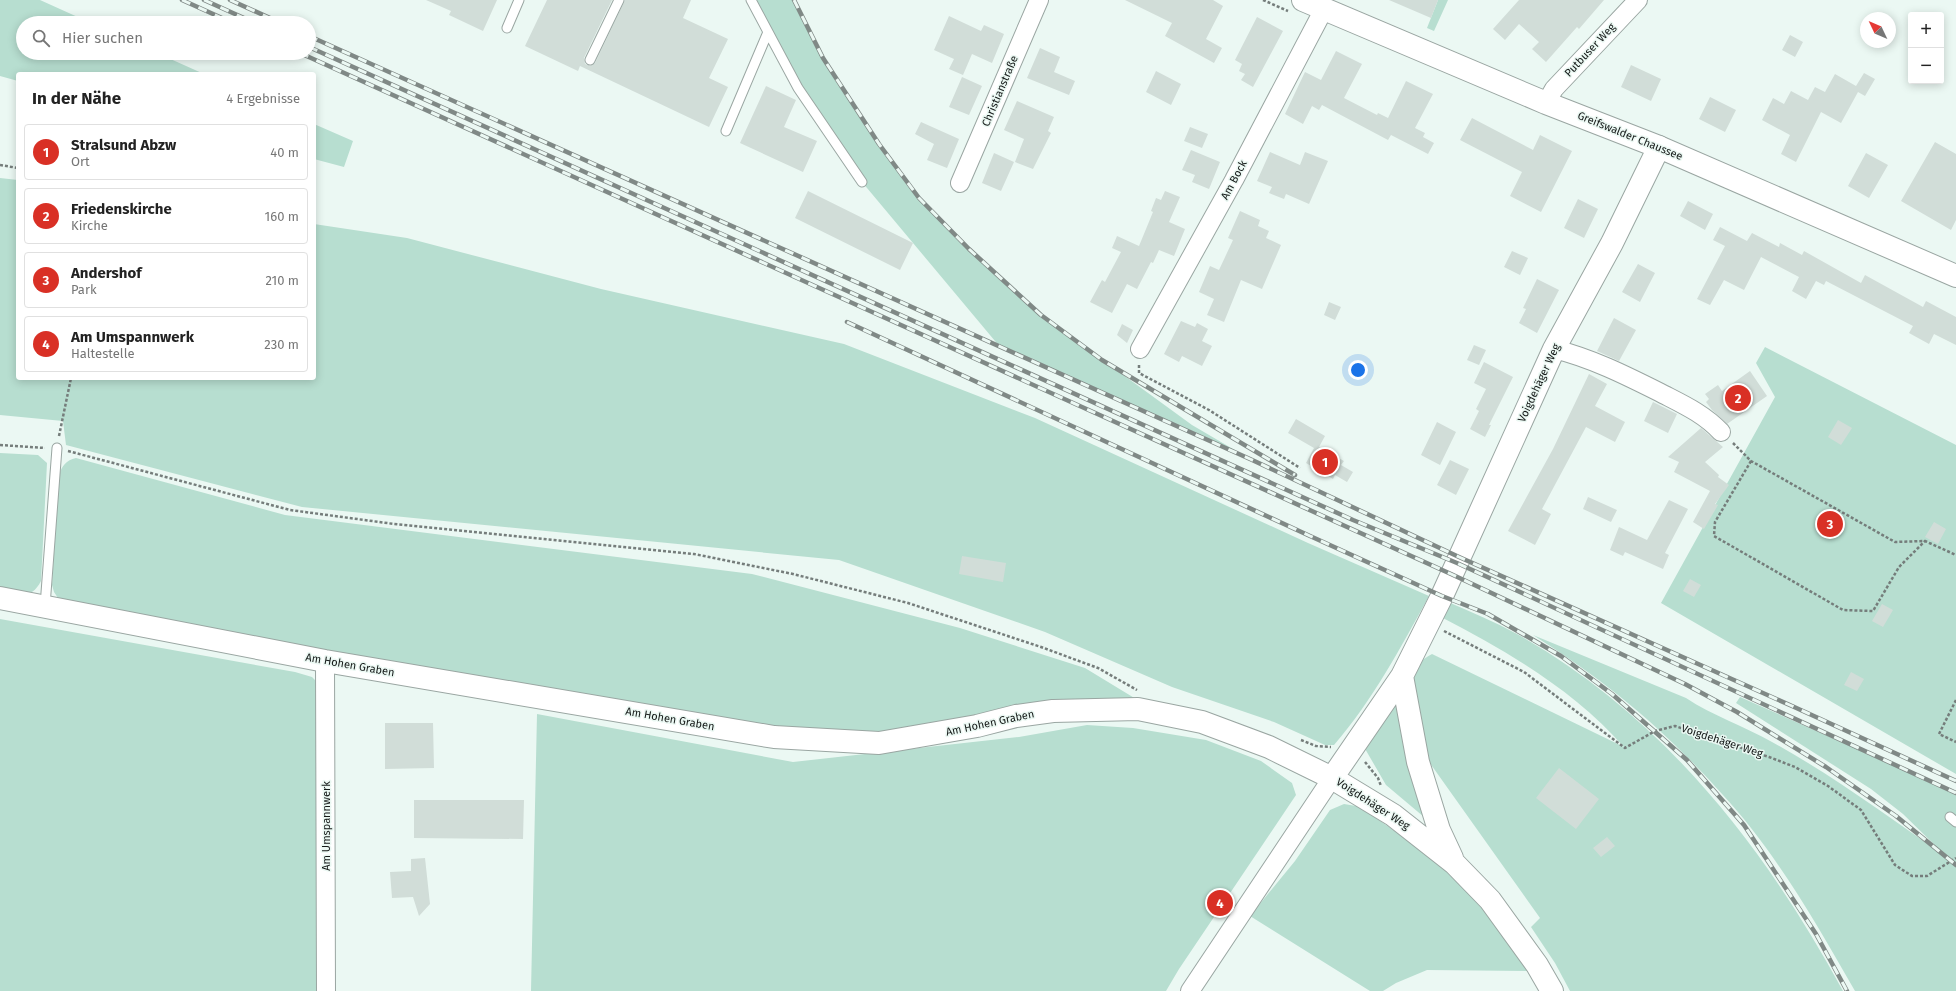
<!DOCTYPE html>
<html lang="de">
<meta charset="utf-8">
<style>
:root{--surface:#fff;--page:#f2f2f2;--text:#222;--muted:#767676;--line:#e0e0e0;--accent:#d93025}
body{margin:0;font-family:"Fira Sans",sans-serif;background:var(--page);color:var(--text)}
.controls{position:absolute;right:12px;top:12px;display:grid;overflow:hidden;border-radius:4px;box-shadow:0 2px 10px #0003}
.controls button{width:36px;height:36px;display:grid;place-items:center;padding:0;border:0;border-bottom:1px solid var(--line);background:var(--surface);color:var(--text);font:20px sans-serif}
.compass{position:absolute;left:1860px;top:12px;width:36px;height:36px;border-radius:50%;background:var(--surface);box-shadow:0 2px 10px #0003;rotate:314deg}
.you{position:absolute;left:1358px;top:370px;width:14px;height:14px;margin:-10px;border:3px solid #fff;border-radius:50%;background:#1a73e8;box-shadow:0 0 0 6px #1a73e833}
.badge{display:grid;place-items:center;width:26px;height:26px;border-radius:50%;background:var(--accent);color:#fff;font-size:13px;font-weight:700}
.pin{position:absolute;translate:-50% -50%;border:2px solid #fff;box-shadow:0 1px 4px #0006}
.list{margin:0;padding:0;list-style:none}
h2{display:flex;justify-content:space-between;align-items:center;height:52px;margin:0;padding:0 16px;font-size:17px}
h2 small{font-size:13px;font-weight:400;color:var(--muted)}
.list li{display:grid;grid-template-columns:26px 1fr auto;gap:12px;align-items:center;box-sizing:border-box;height:56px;margin:0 8px 8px;padding:0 8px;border:1px solid var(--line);border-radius:4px}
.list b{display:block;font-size:15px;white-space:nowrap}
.list p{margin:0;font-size:13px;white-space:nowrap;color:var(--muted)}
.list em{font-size:13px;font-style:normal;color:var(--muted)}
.icon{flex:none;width:22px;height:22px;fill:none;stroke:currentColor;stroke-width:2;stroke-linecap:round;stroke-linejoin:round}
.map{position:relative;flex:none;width:1956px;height:991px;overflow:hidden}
.search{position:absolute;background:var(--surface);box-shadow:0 2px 10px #0003;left:16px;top:16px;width:300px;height:44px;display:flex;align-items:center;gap:10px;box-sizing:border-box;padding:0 14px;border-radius:22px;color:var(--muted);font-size:15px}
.panel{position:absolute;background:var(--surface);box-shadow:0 2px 10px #0003;left:16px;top:72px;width:300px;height:308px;border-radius:4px}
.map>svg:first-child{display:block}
</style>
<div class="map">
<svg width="1956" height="991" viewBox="0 0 1956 991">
<rect width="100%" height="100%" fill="#ebf8f3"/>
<path fill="#b7ded0" d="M0,0H40L91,23H23V53H157L204,74H18V81L0,76Z
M751,0H794L823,58L879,144L919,198L950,231L1041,315L1192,425L1250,459L1000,347L862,182L798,88Z
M1438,0H1448L1434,31L1427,28Z
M314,124L353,141L344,167L314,159Z
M0,178L18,180V378H314V224L407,238L601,289L844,344L1035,418L1308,543L1429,596C1401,647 1373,700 1334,745H1325L1274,722L1172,687L1045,632L839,560L302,507L66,445L63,421L0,415Z
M1765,347L1956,445V774L1661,603L1775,397L1756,363Z
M0,453L38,455L47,463L41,581C31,601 18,593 0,590Z
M76,458L285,515L752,574L960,628L1085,668L1136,699L924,728L864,734L801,731L322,650L60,601L54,592L52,585L59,475C62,466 66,460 76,458Z
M1448,602C1471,612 1495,622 1517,634C1663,716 1764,846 1843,991H1570L1555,963L1531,927L1540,918L1427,759L1411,677C1415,665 1421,660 1432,654L1624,747C1575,691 1507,651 1441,617Z
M0,619L295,672L312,677L318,683L324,991H0Z
M1533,635L1686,698C1713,716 1744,726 1772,742C1834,776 1890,818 1948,858L1903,814L1871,789L1736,703L1740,697L1956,793V991H1855C1823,935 1791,879 1751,828C1742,816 1732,805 1722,794C1663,728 1607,682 1533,635Z
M1394,701H1400L1424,817L1386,785L1364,747Z
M537,714L793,762L1019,737L1087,725L1133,728L1206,740L1261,761L1292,783L1296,795L1179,969L1166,991H531Z
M1344,804L1356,806L1366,811L1436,860L1499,924L1530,971L1427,970L1396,983L1383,991H1370L1250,916L1295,861L1330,810Z"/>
<path fill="#d1ddd8" d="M426,0H497L483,31L449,15L451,11Z
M547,0H612L584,58L585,64L590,66L595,63L625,0H691L683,18L728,39L709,78L728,87L709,127L580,66L578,71L525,46Z
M1125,0H1213L1223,6L1206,39L1222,48L1214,63L1165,36L1172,23Z
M1389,0H1438L1431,18Z
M1519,0H1604L1579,29L1577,27L1546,62L1532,49L1539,42L1519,24L1505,40L1493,29Z
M949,16L981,31L984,25L1004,34L992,63L972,54L963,75L949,69L954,59L934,50Z
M1257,17L1283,31L1253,87L1241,80L1245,74L1239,71L1242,64L1235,60Z
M1790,35L1803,42L1795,57L1782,50Z
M1040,48L1060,57L1054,72L1075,81L1069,95L1027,78Z
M1336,51L1362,64L1344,98L1377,115L1378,113L1388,118L1406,81L1433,94L1415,128L1425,133L1423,137L1434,143L1428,154L1391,135L1388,140L1322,105L1319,110L1312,106L1303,124L1285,114L1305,72L1321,80Z
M1631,65L1661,79L1651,101L1621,87Z
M1156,71L1181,84L1171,105L1146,92Z
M1864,73L1875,79L1865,96L1858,92L1841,123L1821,112L1796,162L1781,154L1790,135L1762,120L1773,98L1784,104L1791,91L1808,100L1815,87L1825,92L1835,74L1856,86Z
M962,77L982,86L969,115L949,107Z
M766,86L796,100L784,127L817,141L803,172L740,143Z
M1710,97L1736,110L1725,132L1699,119Z
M1017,101L1054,117L1048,131L1051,133L1033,169L1015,162L1024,139L1004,130Z
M1472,118L1533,150L1540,135L1572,151L1541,212L1510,196L1522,172L1460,140Z
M921,122L959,139L947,168L927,160L934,144L915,134Z
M1190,127L1208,134L1202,148L1184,141Z
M1935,142L1956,154V220L1951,230L1901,201Z
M1191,150L1220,162L1209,189L1192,182L1195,175L1182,170Z
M1270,152L1300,165L1305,152L1328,161L1309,204L1286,194L1284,199L1269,193L1272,187L1257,181Z
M994,153L1014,162L1001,191L982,183Z
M1866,153L1888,165L1869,198L1848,186Z
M808,191L913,243L900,270L795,218Z
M1165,191L1180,197L1169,222L1185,229L1174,256L1159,250L1153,263L1151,262L1137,289L1127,284L1112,313L1090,302L1102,280L1105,282L1121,252L1112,248L1117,236L1139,246L1153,212L1151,211L1156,198L1161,200Z
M1578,199L1598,209L1584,238L1564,228Z
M1688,201L1713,214L1705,230L1680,216Z
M1240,211L1260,220L1258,226L1269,231L1266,238L1281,245L1262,289L1241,280L1224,322L1207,315L1214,299L1199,292L1210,266L1219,270L1233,240L1228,238Z
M1720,227L1747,241L1752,233L1779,247L1780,243L1802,255L1804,251L1861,283L1865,275L1923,307L1926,301L1956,317V345L1934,334L1929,344L1909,333L1913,326L1826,281L1824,285L1816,281L1806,299L1792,291L1799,277L1761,257L1744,290L1724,280L1710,305L1697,299L1725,246L1713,240Z
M1512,251L1528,258L1520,275L1504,267Z
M1638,264L1655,273L1640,302L1622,292Z
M1537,279L1559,290L1537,333L1519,323L1526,309L1523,308Z
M1329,302L1341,307L1335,320L1324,315Z
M1614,318L1636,330L1619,361L1597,351Z
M1181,321L1195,327L1197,323L1208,329L1202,341L1212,346L1202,366L1182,356L1179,362L1164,354Z
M1122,324L1133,330L1127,343L1117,335Z
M1474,345L1486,350L1479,365L1467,360Z
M1484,362L1513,377L1489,425H1491L1485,437L1470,429L1479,411L1476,409L1486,389L1474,383Z
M1750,371L1767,396L1727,424L1712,410L1706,402L1709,399L1705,394L1718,385L1722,391Z
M1589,374L1607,384L1595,406L1625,422L1615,442L1586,427L1542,509L1551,514L1535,545L1508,531L1553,449Z
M1653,402L1677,414L1668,433L1644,421Z
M1296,419L1325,436L1319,447L1344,461L1341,465L1353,472L1347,482L1335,475L1333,479L1306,463L1314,448L1288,433Z
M1838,420L1852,428L1841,445L1828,437Z
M1437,422L1456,432L1440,465L1421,455Z
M1701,428L1723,447L1705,462L1719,475L1718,477L1729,485L1715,504L1718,505L1704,529L1693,522L1710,491L1674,472L1679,462L1668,457Z
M1450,460L1469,469L1456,495L1437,485Z
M1588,497L1617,510L1611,522L1583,509Z
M1669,500L1688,509L1665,553L1669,555L1663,569L1625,552L1623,556L1610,550L1619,527L1647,540Z
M1934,522L1946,529L1938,544L1925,537Z
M962,556L1006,563L1003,582L959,574Z
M1690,579L1701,585L1694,597L1683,591Z
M1882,604L1893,610L1883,627L1872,621Z
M1851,672L1864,679L1857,691L1844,685Z
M385,723H433L434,768L385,769Z
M1559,768L1599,799L1576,829L1536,798Z
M414,800H524L523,839L414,838Z
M1607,837L1615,846L1601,857L1593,848Z
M425,858L430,904L419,916L413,897L392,898L390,872L411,871V859Z"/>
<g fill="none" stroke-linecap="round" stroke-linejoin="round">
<defs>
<path id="service" d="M751,0L798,88L862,182
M507,28L519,0
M590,60L619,0
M726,131L768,32
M45,606L57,448
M1950,817L1956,822"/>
<path id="minor" d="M1546,103L1554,89L1638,0
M960,183L1039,0
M1140,349L1234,180L1324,9
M1554,349C1591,358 1625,375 1659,392C1682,404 1703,413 1721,432
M325,661L326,991
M1190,991L1332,778"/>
<path id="tertiary" d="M0,598L325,661L774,737L879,743L977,726L1016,716L1053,711L1138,709L1202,722L1269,747L1332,778L1393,815L1454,863L1490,900L1537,965L1552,991
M1402,676L1418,762L1439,830L1452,858
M1332,778L1402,676L1442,596L1554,349L1612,243L1659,147"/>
<path id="secondary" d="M1303,0L1546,103L1659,147L1956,276"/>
</defs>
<use href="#service" stroke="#9aa6a2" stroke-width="11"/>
<use href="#minor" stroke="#9aa6a2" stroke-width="20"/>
<use href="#tertiary" stroke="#9aa6a2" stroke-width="24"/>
<use href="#secondary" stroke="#9aa6a2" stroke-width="24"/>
<path stroke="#757d7b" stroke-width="2.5" stroke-dasharray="3 2" stroke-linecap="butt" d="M1263,0L1288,11
M0,165L18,168
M1139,365V373L1209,410L1300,468
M59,436L71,378
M1733,443L1751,461L1895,542L1925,541L1956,555
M0,445L45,448
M68,451L290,510L394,524L694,554L793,574L908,603L1041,647L1098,668L1137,690
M1751,461L1715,522L1714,536L1843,610L1873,611L1899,567L1925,541
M1444,631L1524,672L1625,748L1655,731L1675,726L1769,757L1795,767L1828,786L1861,810L1895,865L1912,876H1927L1956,858
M1956,700L1939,734L1956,742
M1301,740L1316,746L1331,747
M1365,762L1378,778L1381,786"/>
<use href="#service" stroke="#fff" stroke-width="9"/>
<use href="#minor" stroke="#fff" stroke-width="18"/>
<use href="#tertiary" stroke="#fff" stroke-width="22"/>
<use href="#secondary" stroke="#fff" stroke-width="22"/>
<defs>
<path id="rail" d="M182,0L233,23
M204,0L255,23
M230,0L281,23
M794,0L823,58L879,144L919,198L969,249L1041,315L1102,360L1295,475
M309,36L1250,459L1459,557L1792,706L1956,781
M309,47L1353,520L1457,563L1956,793
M300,53L1451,574L1685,684L1737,712L1826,767L1896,816L1956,865
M847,322L1310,536L1442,596L1488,614L1561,656L1612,694L1687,760L1744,825L1816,934L1847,991"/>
</defs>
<use href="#rail" stroke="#808986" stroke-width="4.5"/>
<use href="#rail" stroke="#ebf8f3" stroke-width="3" stroke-dasharray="9" stroke-linecap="butt"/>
</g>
<g text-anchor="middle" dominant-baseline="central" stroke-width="3" stroke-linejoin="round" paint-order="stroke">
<g font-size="11" fill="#141817" stroke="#ebf8f3">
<text transform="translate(1590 50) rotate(-47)">Putbuser Weg</text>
<text transform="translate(1000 91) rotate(-67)">Christianstraße</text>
<text transform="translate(1630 136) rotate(22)">Greifswalder Chaussee</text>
<text transform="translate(1234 180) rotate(-62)">Am Bock</text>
<text transform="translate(1539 383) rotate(-65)">Voigdehäger Weg</text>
<text transform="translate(350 665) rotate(10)">Am Hohen Graben</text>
<text transform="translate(670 719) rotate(10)">Am Hohen Graben</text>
<text transform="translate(990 723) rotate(-12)">Am Hohen Graben</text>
<text transform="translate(1722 741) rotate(18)">Voigdehäger Weg</text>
<text transform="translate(1373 804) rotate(33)">Voigdehäger Weg</text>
<text transform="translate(326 826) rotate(-90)">Am Umspannwerk</text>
</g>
</g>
</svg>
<div class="controls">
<button>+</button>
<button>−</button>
</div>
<svg class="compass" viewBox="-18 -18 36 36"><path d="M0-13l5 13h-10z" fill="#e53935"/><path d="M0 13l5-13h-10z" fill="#767676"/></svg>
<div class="you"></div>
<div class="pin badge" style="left:1325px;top:462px">1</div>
<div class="pin badge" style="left:1738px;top:398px">2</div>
<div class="pin badge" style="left:1830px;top:524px">3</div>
<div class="pin badge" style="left:1220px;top:903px">4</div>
<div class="search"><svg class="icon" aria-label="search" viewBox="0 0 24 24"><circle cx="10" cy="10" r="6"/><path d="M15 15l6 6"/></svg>Hier suchen</div>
<section class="panel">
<h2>In der Nähe<small>4 Ergebnisse</small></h2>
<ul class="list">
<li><span class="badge">1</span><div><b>Stralsund Abzw</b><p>Ort</p></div><em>40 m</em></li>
<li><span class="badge">2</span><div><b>Friedenskirche</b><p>Kirche</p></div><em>160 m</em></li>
<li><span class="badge">3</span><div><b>Andershof</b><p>Park</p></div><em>210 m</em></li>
<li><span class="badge">4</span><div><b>Am Umspannwerk</b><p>Haltestelle</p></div><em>230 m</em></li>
</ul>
</section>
</div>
